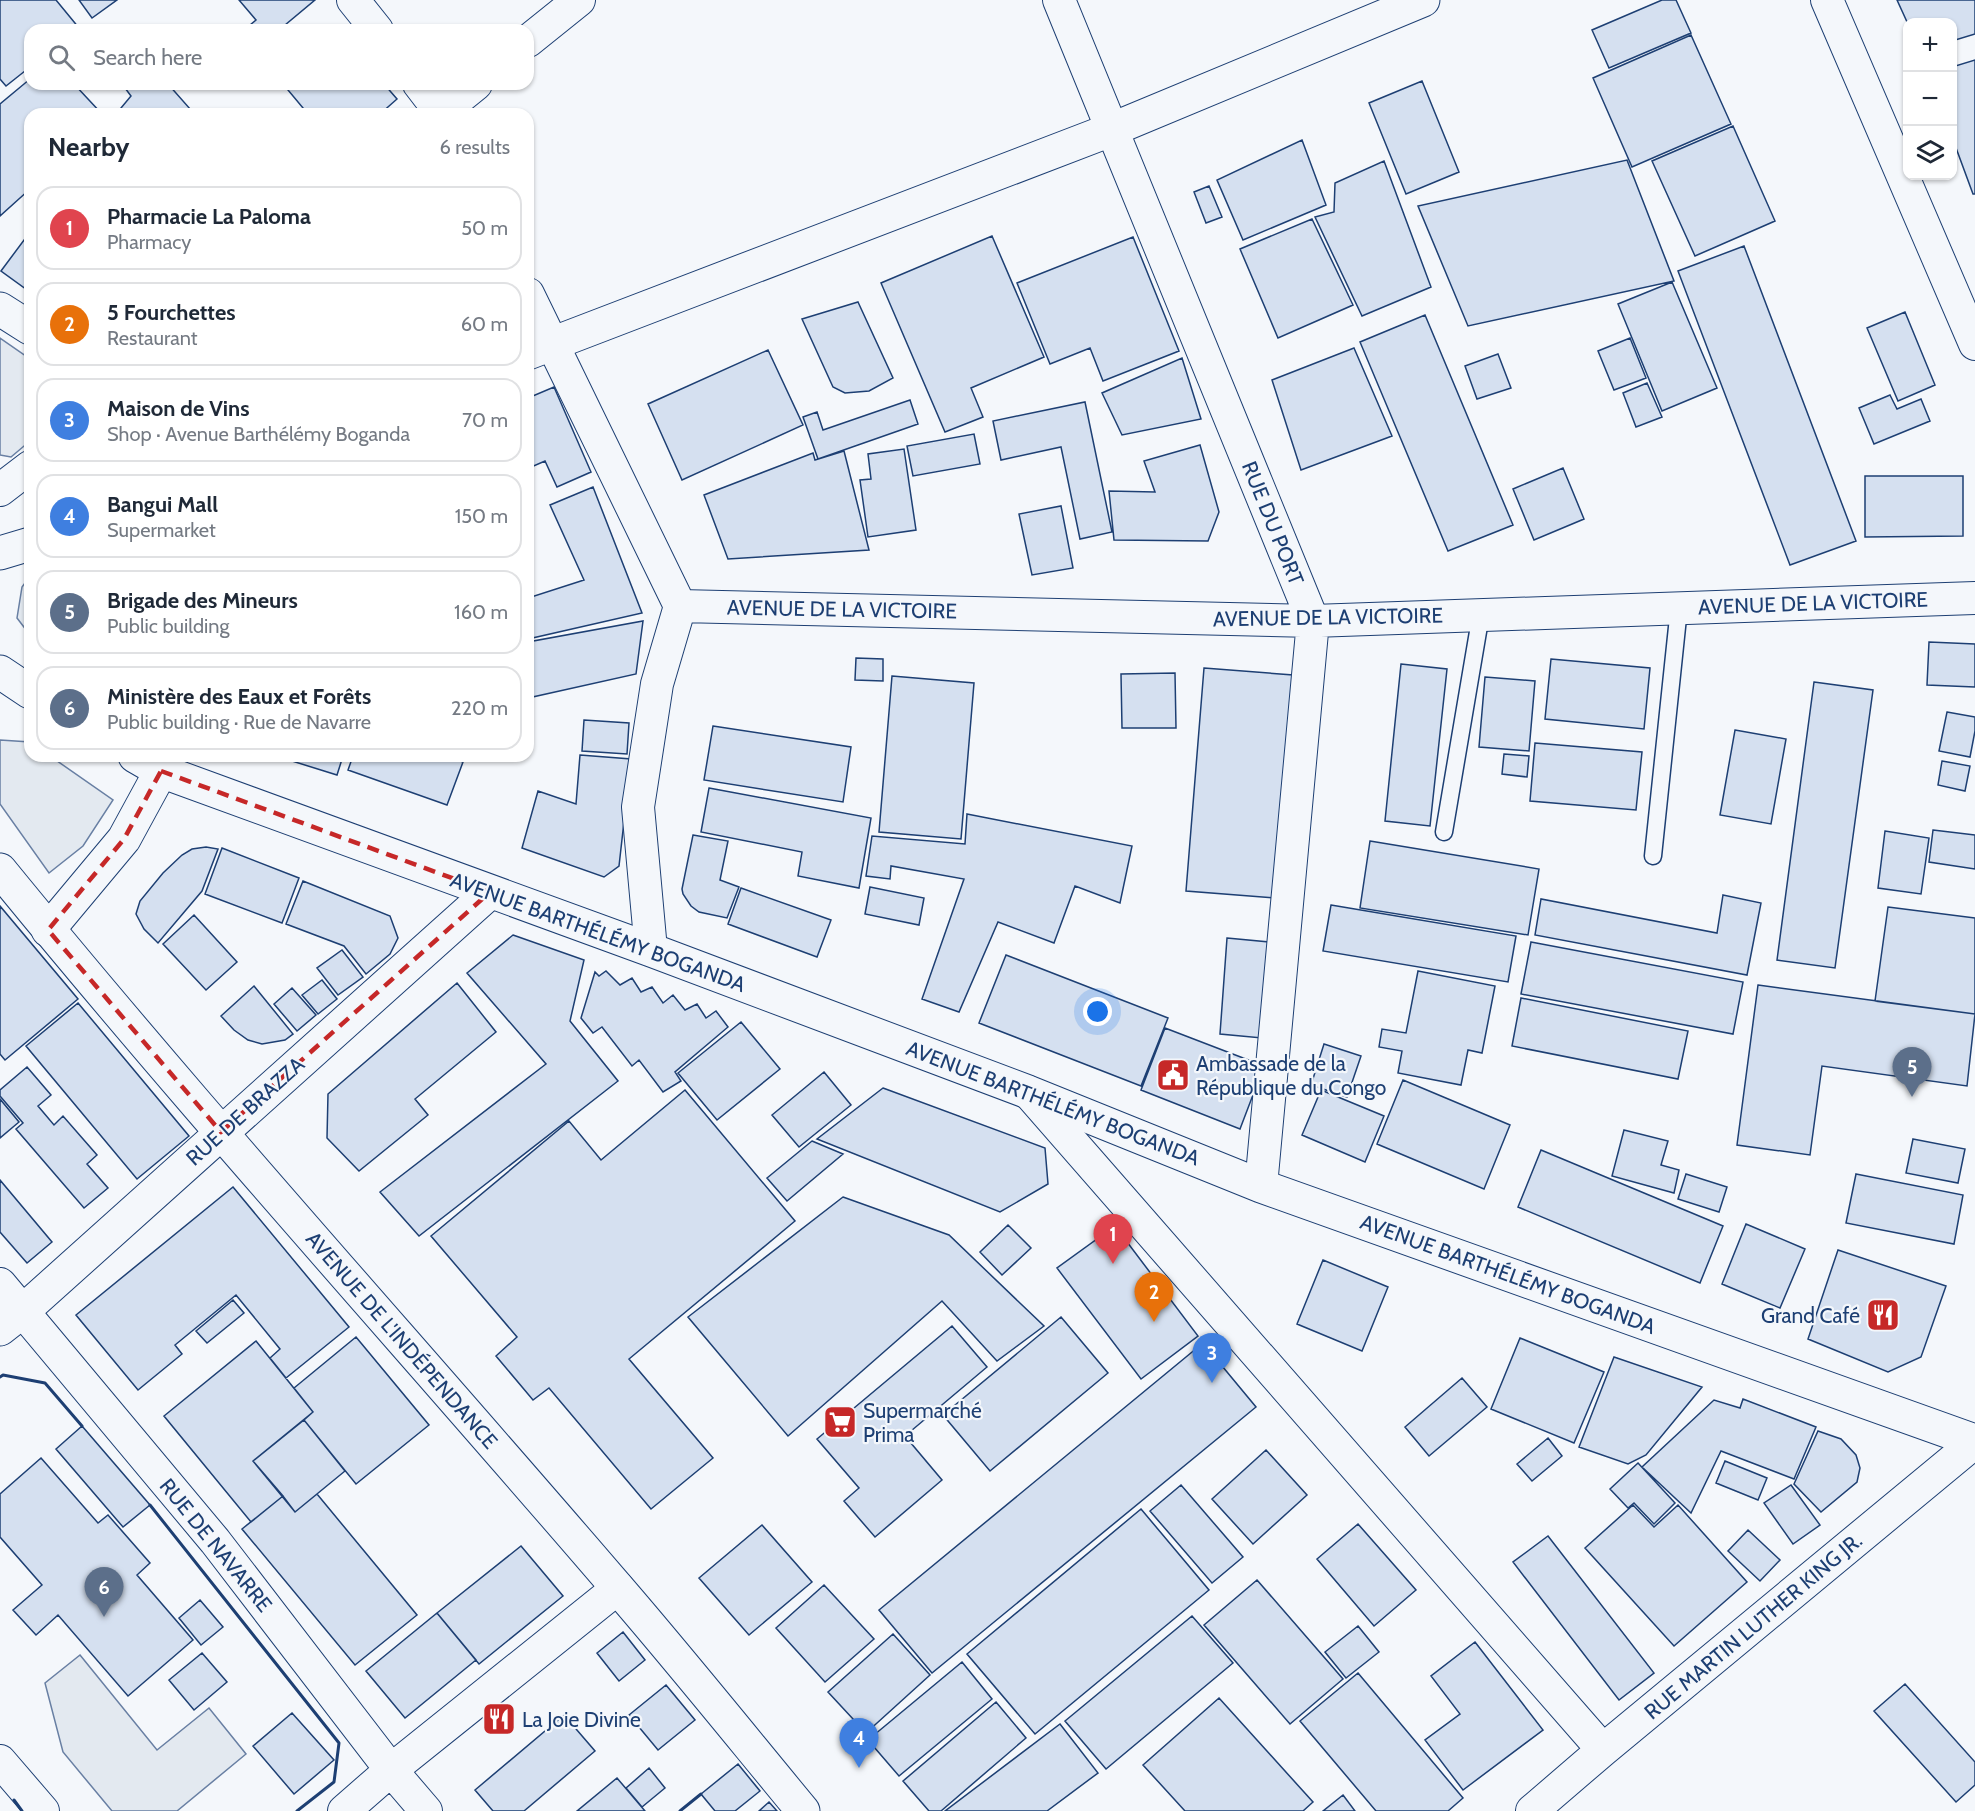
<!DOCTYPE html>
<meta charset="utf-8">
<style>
:root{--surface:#fff;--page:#f6f6f7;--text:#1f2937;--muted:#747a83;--line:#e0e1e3;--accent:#ea580c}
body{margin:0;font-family:Cabin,sans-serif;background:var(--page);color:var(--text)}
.controls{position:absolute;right:18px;top:18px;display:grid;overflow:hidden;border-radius:12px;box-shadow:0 2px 4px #0004}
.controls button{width:54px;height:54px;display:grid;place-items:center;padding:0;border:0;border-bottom:2px solid var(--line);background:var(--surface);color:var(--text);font:30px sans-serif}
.you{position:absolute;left:1098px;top:1012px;width:21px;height:21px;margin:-15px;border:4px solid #fff;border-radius:50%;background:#1a73e8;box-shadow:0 0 0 9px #1a73e833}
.badge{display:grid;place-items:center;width:39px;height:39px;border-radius:50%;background:var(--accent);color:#fff;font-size:20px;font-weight:700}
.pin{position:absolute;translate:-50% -50px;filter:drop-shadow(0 2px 3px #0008)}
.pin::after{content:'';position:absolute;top:32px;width:21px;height:18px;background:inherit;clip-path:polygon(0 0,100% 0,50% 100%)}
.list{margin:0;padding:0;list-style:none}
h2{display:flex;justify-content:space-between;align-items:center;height:78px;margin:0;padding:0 24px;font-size:26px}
h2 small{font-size:20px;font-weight:400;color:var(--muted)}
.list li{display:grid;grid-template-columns:39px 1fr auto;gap:18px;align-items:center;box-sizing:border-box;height:84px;margin:0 12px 12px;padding:0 12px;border:2px solid var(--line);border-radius:18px}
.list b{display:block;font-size:22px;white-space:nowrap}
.list p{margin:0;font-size:20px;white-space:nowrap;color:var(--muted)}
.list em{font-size:20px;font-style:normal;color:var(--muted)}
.icon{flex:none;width:33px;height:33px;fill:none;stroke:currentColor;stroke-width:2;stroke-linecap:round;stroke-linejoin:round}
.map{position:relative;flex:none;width:1975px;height:1811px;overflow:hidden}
.search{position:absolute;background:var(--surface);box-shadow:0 2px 4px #0004;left:24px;top:24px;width:510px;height:66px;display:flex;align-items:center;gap:15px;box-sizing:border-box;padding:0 21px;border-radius:18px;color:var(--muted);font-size:22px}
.panel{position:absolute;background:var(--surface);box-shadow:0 2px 4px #0004;left:24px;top:108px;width:510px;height:654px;border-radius:18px}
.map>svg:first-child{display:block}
</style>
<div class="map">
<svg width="1975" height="1811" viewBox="0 0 1975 1811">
<rect width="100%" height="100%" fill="#f4f7fb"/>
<path fill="#e3e9f0" stroke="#687fa3" stroke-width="1.5" d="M0,338L30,359V441L11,457L0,455Z
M30,576V635L17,618L22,587Z
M0,740L30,742V756H50L113,800L83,846L49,873L0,804Z
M80,1655L157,1750L209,1708L246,1754L177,1811H112L63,1752L45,1683Z"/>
<path fill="#d5e0f0" stroke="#1d3f73" stroke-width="1.5" d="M0,0H56L79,28L77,30H30V67L6,86L0,79Z
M79,0H117L92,18Z
M239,0H315L279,30H244L256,20Z
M1662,0H1676L1691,33L1609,68L1592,30Z
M1897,0H1975V34L1952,41V22L1908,24Z
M1691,35L1731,124L1632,167L1593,78Z
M1975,60V194H1973L1952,137V67Z
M30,79V84H74L102,114H30V189L0,216V104Z
M1422,81L1459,172L1406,194L1369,103Z
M122,84H168L191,110L185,114H116L131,96Z
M283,84H384L397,99L380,114H308Z
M1733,126L1775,221L1695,256L1652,161Z
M1302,140L1326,205L1243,240L1217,180Z
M1627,160L1674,281L1468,326L1418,206Z
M1384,161L1431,287L1362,316L1315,217L1334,212L1335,183Z
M1209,186L1222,217L1206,223L1194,192Z
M1312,219L1353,305L1278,338L1240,249Z
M30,232V292L1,271Z
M992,236L1044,357L971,388L983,417L945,432L881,283Z
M1133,237L1179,351L1103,381L1090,348L1050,364L1017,283Z
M1744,246L1856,541L1790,565L1678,271Z
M1672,282L1717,388L1662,411L1618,304Z
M858,302L893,378L869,391L845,393L833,387L802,319Z
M1905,312L1935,385L1898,401L1867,328Z
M1425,315L1513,525L1448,551L1360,342Z
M1630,338L1646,378L1614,390L1598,351Z
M1354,348L1392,436L1301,470L1272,380Z
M768,350L803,425L682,480L648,404Z
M1498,354L1511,388L1477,399L1465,366Z
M1182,358L1201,419L1122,435L1102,393Z
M1647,383L1662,417L1636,427L1623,393Z
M554,387L591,472L557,487L545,461L529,468L528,465V398Z
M1890,395L1897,409L1921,399L1930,421L1874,444L1859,408Z
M910,400L918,424L818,459L803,417L817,412L823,430Z
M1085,402L1112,532L1080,539L1061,447L1001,460L993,421Z
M974,434L980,464L913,476L907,446Z
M1200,445L1219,512L1208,541L1114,540L1109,491L1155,492L1144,461Z
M904,449L916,530L868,537L860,480L871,479L868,454Z
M844,451L869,550L728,559L704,495L813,453L815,460Z
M1563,468L1584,519L1534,540L1513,489Z
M1865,476H1963V536L1865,537Z
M593,487L642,613L528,639V598L584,580L550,505Z
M1061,506L1073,568L1032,575L1019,514Z
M643,621L636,674L528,698V642Z
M1929,642L1975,644V687L1927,685Z
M856,658L883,659V681L855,680Z
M1551,659L1650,668L1644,729L1545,719Z
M1401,664L1447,669L1430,826L1385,821Z
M1204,668L1293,675L1276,898L1186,891Z
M1175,673L1176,728H1122L1121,674Z
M892,676L974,683L961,839L879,832Z
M1485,677L1535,681L1529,751L1479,747Z
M1814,682L1873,690L1835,968L1777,960Z
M1947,712L1975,717V731L1970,757L1939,751Z
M584,720L629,723L627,754L582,751Z
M713,726L851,747L843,802L704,780Z
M1735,730L1786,739L1771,824L1720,815Z
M1535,743L1642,752L1636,810L1530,801Z
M1504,754L1529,756L1527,777L1502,774Z
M580,755L631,759L619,866L604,877L522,848L538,791L576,804Z
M276,756H343L337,775Z
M353,756H447L463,762L447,805L348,770Z
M1942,761L1970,766L1965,791L1938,785Z
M709,788L871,818L859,888L798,876L802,852L701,832Z
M967,814L1132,846L1120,903L1075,886L1054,943L998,922L959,1012L922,999L964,879L891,866L890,879L866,876L872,836L965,844Z
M1933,830L1975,835V869L1929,862Z
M1885,831L1929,838L1921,894L1878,888Z
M693,835L728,841L720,880L739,887L727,918L699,912L691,906L683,894L682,889Z
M1370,841L1539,869L1528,935L1360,908Z
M206,847L218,849L202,891L158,943L144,929L136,914L140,901L163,873L182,855L192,849Z
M222,848L299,878L282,923L205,894Z
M303,881L390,916L398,938L390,954L366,974L344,946L286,924Z
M870,887L924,898L919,925L865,914Z
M741,888L831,920L817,957L728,924Z
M1723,895L1761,903L1747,975L1535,935L1541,899L1717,933Z
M1331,905L1516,936L1508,982L1323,951Z
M0,906L78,999L5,1060L0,1054Z
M1888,907L1975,918V1014L1875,1001Z
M194,915L237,962L206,990L163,944Z
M513,935L584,960L570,1021L618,1081L419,1236L380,1192L546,1064L467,973Z
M1227,938L1269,942L1262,1038L1220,1034Z
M1531,942L1743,982L1733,1034L1521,994Z
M342,950L363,977L338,995L317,968Z
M1006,955L1168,1018L1141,1086L979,1023Z
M606,971L620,985L632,978L641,992L652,987L663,1003L673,995L685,1010L697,1004L706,1018L716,1011L728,1027L675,1072L681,1081L663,1092L639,1060L632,1066L602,1027L593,1033L581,1018L595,972L599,976Z
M1418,971L1495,986L1482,1053L1468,1050L1461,1085L1398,1073L1402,1051L1379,1047L1382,1029L1406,1033Z
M322,980L337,999L318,1014L302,995Z
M457,983L496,1032L415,1099L428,1115L359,1171L327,1138L328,1094Z
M1758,985L1975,1014L1967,1086L1822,1066L1810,1155L1737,1145Z
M254,986L293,1034L285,1040L262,1044L248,1040L234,1030L221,1016Z
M292,988L316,1015L297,1031L274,1004Z
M1521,998L1688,1031L1678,1079L1512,1046Z
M78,1003L189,1136L137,1179L26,1046Z
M741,1022L780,1069L717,1120L678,1073Z
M1165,1028L1264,1066L1240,1129L1141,1090Z
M1324,1044L1361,1056L1347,1097L1311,1085Z
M27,1067L51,1095L38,1106L54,1125L63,1116L97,1155L87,1164L108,1188L84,1208L16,1129L23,1123L0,1096V1090Z
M824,1072L851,1105L799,1147L772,1115Z
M1403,1080L1510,1125L1484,1189L1377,1144Z
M883,1088L1045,1148L1048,1184L1000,1212L817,1139Z
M685,1090L795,1221L629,1359L713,1458L651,1509L549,1388L533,1400L496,1356L517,1337L431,1236L569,1121L601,1160Z
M1321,1090L1384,1116L1365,1162L1302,1135Z
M0,1099L19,1122L0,1138Z
M1624,1130L1668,1141L1661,1165L1679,1170L1674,1193L1612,1176Z
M1913,1139L1965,1149L1958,1183L1906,1173Z
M812,1141L843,1154L787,1201L767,1178Z
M1541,1150L1723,1226L1700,1283L1518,1207Z
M1686,1174L1727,1187L1719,1212L1678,1199Z
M1856,1174L1963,1195L1954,1244L1846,1223Z
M0,1180L52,1242L27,1263L0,1232Z
M233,1187L349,1327L286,1378L270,1358L280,1349L236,1295L175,1345L182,1354L138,1390L76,1315Z
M843,1197L949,1235L1044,1326L997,1361L942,1301L788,1436L688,1317Z
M1746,1224L1805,1249L1780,1308L1722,1284Z
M1008,1225L1031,1248L1002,1275L980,1252Z
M1115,1226L1198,1336L1141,1379L1057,1268Z
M1838,1250L1946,1286L1921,1357L1888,1372L1808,1339Z
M1323,1260L1388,1287L1362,1351L1297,1324Z
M233,1300L244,1313L207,1343L196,1331Z
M1061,1317L1108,1373L990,1471L943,1415Z
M952,1326L987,1367L905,1436L942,1480L875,1537L844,1501L859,1488L817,1439Z
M356,1337L429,1425L356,1484L304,1420L313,1412L294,1388Z
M1520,1338L1604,1372L1574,1443L1491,1409Z
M256,1341L313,1412L253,1461L283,1496L251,1522L164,1416Z
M1203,1343L1256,1407L932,1673L879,1610Z
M1614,1357L1702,1387L1646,1455L1628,1464L1579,1447Z
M1462,1378L1487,1407L1429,1456L1405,1427Z
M1743,1399L1816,1427L1794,1479L1721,1451L1691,1513L1642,1467L1714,1400L1740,1408Z
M304,1420L345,1471L295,1512L253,1461Z
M82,1426L150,1505L123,1527L56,1449Z
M1818,1431L1841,1439L1856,1455L1860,1468L1857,1482L1821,1512L1794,1484Z
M1548,1438L1562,1456L1532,1481L1517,1464Z
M1266,1450L1307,1495L1253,1544L1212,1499Z
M41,1458L98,1523L108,1515L150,1563L137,1575L193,1640L128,1696L58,1615L36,1635L13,1610L42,1585L0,1537V1494Z
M1725,1461L1767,1478L1758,1500L1716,1483Z
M1638,1463L1675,1503L1654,1524L1634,1503L1628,1508L1610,1489Z
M1181,1485L1243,1557L1212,1583L1150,1511Z
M1791,1485L1820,1525L1793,1544L1764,1503Z
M317,1494L417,1615L355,1665L242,1529L283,1496L295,1512Z
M1633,1505L1654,1527L1678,1505L1747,1582L1674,1646L1585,1548Z
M1141,1509L1209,1590L1035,1734L967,1654Z
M1358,1524L1416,1590L1374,1626L1317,1559Z
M762,1525L812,1582L749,1635L699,1578Z
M1748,1530L1780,1560L1760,1581L1728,1551Z
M1548,1536L1654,1673L1619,1700L1513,1562Z
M521,1546L563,1596L479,1664L437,1613Z
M1257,1580L1343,1679L1290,1724L1204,1625Z
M824,1585L874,1639L825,1682L776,1628Z
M200,1600L223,1627L201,1645L179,1618Z
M437,1613L476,1660L405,1718L366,1671Z
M1192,1616L1233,1663L1106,1769L1065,1721Z
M1358,1626L1379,1652L1346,1678L1325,1652Z
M623,1632L645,1660L619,1681L597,1653Z
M893,1634L930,1675L866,1733L828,1692Z
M1475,1642L1543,1730L1463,1790L1425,1740L1460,1714L1431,1676Z
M202,1653L227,1682L194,1710L169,1680Z
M962,1662L992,1699L899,1776L868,1740Z
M1358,1673L1463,1798L1448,1811H1376L1300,1721Z
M1905,1684L1975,1762V1785L1956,1802L1874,1711Z
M666,1685L695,1720L658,1750L629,1715Z
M1219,1698L1313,1802L1303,1811H1185L1143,1765Z
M996,1702L1026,1738L941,1811H929L903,1781Z
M292,1713L334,1760L294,1794L253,1746Z
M564,1715L595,1751L524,1811H493L475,1790Z
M1060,1724L1098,1773L1047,1811H945Z
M738,1764L760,1791L735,1811H715L701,1794Z
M649,1768L665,1788L642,1807L626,1788Z
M617,1778L645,1811H577Z
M1343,1795L1355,1811H1323Z
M769,1802L777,1811H759Z"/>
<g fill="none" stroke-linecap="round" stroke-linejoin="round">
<defs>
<path id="lane" d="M1444,832L1481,614
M1653,856L1679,608"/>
<path id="street" d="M353,0L377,30
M1059,0L1313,621L1261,1186
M1827,0L1975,344
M528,41L579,0
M419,84L442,114
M439,114L476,84
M528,294L680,606L657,684L638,807L651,950
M0,490L30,467
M680,606L1313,621L1975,598
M1028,1092L1603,1750
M0,1284L215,1541L391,1770L426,1811
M0,1761L43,1811
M344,1811L391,1770L618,1588
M1532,1811L1603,1750L1975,1442"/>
<path id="secondary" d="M0,309L30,328
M48,930L124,839L161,771L164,756
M0,1329L23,1311L490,892"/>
<path id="primary" d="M528,353L1113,129L1423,0
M0,553L30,544
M0,672L30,692
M135,756L161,771L651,950L1028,1092L1261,1186L1975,1441
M0,870C199,1114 411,1347 616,1586C680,1660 741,1736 803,1811"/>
</defs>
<use href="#lane" stroke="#1d3f73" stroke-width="19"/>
<use href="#street" stroke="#1d3f73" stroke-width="34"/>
<use href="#secondary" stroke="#1d3f73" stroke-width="35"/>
<use href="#primary" stroke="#1d3f73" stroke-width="35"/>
<use href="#lane" stroke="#f4f7fb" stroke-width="16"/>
<use href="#street" stroke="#f4f7fb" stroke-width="32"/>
<use href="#secondary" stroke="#f4f7fb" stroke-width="33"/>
<use href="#primary" stroke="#f4f7fb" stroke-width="33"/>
<path stroke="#1d3f73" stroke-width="3" d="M0,1377L3,1375L45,1383L82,1426
M150,1505L339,1743L334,1782L297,1811
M14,1800L22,1811
M680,1811L701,1794"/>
</g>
<path fill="none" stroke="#c62828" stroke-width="4.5" stroke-dasharray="12 8" stroke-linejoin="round" d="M161,771L490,892L221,1132L48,930L124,839Z"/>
<defs>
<symbol id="civic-square" viewBox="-11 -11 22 22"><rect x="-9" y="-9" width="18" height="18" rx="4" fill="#c62828" stroke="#f4f7fb"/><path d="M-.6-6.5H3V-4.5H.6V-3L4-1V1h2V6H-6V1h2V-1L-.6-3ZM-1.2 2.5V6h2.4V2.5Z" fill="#fff"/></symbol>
<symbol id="restaurant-square" viewBox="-11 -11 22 22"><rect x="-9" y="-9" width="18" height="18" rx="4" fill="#c62828" stroke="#f4f7fb"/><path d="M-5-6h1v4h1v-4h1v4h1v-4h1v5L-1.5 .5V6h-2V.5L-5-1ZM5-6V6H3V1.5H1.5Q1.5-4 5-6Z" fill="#fff"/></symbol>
<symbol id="supermarket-square" viewBox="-11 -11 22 22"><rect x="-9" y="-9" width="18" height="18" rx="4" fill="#c62828" stroke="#f4f7fb"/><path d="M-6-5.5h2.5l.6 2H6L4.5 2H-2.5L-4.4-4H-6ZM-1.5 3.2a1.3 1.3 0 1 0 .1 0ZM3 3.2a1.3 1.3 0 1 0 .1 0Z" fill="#fff"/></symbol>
</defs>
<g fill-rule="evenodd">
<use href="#civic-square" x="1154" y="1056" width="38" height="38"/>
<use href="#restaurant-square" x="1864" y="1296" width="38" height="38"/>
<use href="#supermarket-square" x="821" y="1403" width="38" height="38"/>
<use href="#restaurant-square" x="480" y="1700" width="38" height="38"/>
</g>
<g text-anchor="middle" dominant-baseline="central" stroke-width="4.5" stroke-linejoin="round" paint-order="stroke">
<g font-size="21" fill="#1d3f73" stroke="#f4f7fb">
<text transform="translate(1273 523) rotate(68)">RUE DU PORT</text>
<text transform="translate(1813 603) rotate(-2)">AVENUE DE LA VICTOIRE</text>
<text transform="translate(842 609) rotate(1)">AVENUE DE LA VICTOIRE</text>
<text transform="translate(1328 617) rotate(-1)">AVENUE DE LA VICTOIRE</text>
<text transform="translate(598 932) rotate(20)">AVENUE BARTHÉLÉMY BOGANDA</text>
<text transform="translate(1053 1103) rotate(21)">AVENUE BARTHÉLÉMY BOGANDA</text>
<text transform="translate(245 1111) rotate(-42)">RUE DE BRAZZA</text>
<text transform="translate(1508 1274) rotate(20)">AVENUE BARTHÉLÉMY BOGANDA</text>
<text transform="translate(402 1340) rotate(49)">AVENUE DE L'INDÉPENDANCE</text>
<text transform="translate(216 1545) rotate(51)">RUE DE NAVARRE</text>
<text transform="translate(1753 1626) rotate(-40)">RUE MARTIN LUTHER KING JR.</text>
</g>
<g font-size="21" fill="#1d3f73" stroke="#f4f7fb" text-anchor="start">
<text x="1196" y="1063">Ambassade de la<tspan x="1196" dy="24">République du Congo</tspan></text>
<text x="1860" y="1315" text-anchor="end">Grand Café</text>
<text x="863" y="1410">Supermarché<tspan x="863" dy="24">Prima</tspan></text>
<text x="522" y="1719">La Joie Divine</text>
</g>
</g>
</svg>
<div class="controls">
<button>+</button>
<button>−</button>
<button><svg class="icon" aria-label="layers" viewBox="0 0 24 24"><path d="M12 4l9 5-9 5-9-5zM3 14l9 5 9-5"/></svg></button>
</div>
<div class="you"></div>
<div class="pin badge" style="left:1113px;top:1264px;background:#e0444e">1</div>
<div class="pin badge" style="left:1154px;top:1322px;background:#e8710a">2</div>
<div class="pin badge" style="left:1212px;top:1383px;background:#3f7fe0">3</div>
<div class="pin badge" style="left:859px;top:1768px;background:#3f7fe0">4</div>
<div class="pin badge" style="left:1912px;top:1097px;background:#5c6f8a">5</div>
<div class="pin badge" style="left:104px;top:1617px;background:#5c6f8a">6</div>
<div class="search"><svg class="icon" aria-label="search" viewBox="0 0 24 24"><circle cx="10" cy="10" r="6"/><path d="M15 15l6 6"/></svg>Search here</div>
<section class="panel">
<h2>Nearby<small>6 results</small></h2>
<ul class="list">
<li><span class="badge" style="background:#e0444e">1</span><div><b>Pharmacie La Paloma</b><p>Pharmacy</p></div><em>50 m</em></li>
<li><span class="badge" style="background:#e8710a">2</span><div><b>5 Fourchettes</b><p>Restaurant</p></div><em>60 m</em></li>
<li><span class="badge" style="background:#3f7fe0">3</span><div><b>Maison de Vins</b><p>Shop · Avenue Barthélémy Boganda</p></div><em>70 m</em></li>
<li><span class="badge" style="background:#3f7fe0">4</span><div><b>Bangui Mall</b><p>Supermarket</p></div><em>150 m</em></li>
<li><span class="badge" style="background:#5c6f8a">5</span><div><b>Brigade des Mineurs</b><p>Public building</p></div><em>160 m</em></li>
<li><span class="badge" style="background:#5c6f8a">6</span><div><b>Ministère des Eaux et Forêts</b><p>Public building · Rue de Navarre</p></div><em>220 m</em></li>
</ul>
</section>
</div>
